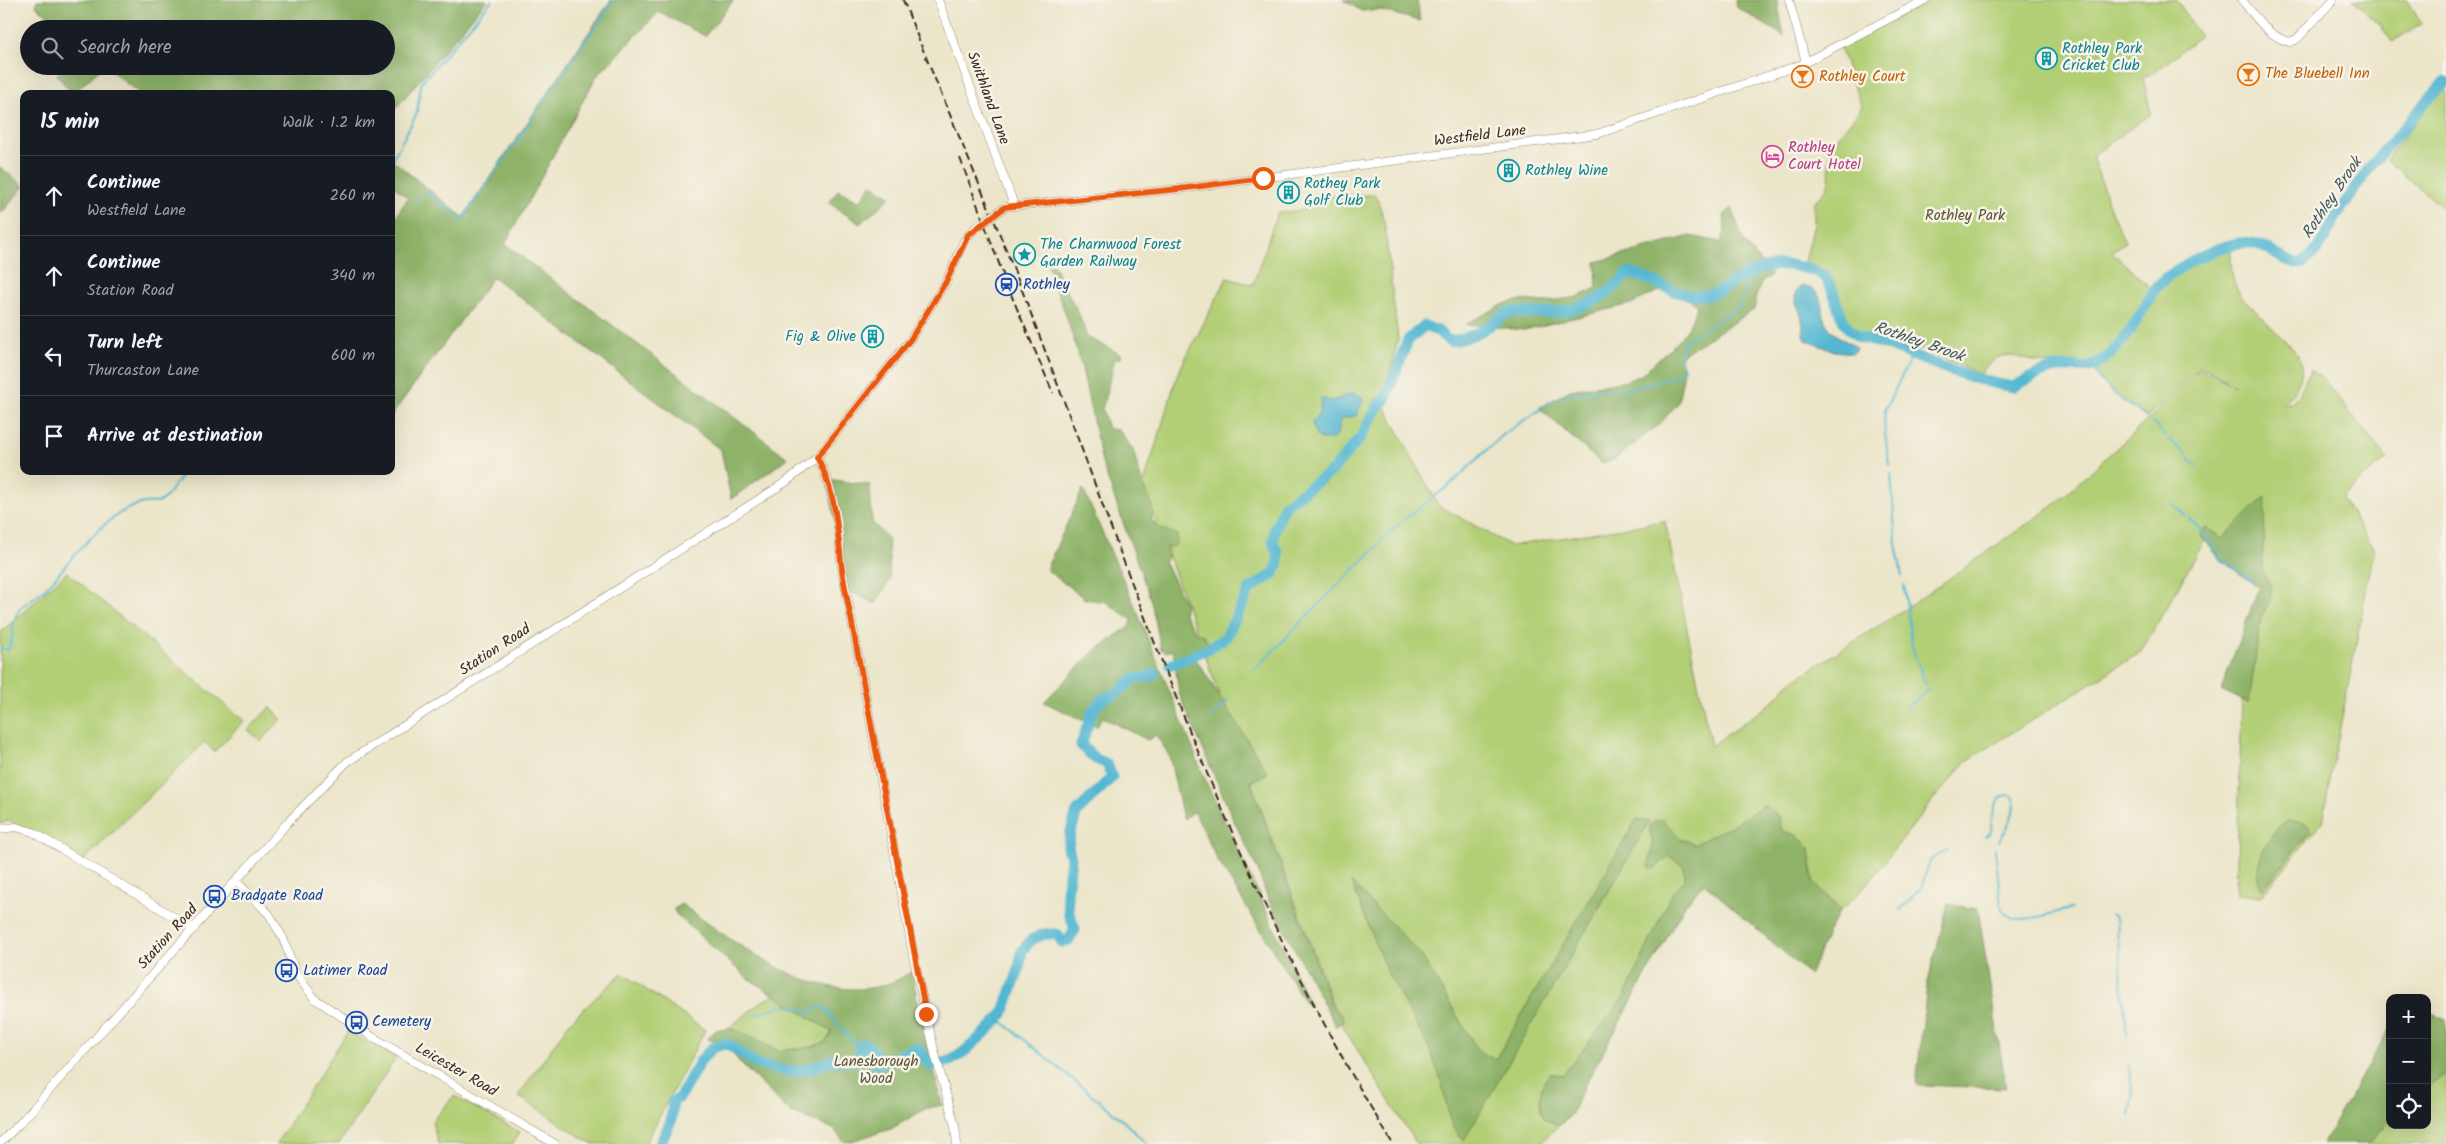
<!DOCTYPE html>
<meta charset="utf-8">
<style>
:root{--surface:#171b24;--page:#20242c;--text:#f1f3f6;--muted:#9ea1a6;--line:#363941}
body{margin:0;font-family:Kalam,sans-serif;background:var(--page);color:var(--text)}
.controls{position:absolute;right:15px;bottom:15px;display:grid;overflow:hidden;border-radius:10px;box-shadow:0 5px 20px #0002}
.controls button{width:45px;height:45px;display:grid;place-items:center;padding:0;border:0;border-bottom:1px solid var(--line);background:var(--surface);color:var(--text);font:25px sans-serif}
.stop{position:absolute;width:15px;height:15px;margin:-11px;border:4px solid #ea580c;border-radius:50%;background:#fff}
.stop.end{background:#ea580c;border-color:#fff;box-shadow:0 1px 5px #0008}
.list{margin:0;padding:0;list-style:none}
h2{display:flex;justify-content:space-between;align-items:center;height:65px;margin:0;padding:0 20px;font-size:21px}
h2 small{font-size:16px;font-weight:400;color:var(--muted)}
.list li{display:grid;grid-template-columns:32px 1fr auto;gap:15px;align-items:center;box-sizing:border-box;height:80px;padding:0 20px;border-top:1px solid var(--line)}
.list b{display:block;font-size:19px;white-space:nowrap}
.list p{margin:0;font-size:16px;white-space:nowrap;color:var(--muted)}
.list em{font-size:16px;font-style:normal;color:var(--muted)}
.icon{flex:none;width:28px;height:28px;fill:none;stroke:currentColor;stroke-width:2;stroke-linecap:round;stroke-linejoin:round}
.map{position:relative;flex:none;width:2446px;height:1144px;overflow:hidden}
.search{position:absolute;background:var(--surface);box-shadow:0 5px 20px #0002;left:20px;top:20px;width:375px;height:55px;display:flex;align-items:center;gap:12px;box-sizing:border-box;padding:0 18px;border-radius:28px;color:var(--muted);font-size:19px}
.panel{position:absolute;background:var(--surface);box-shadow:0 5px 20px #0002;left:20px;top:90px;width:375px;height:385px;border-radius:10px}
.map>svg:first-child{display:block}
</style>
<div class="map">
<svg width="2446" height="1144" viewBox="0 0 2446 1144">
<rect width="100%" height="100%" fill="#f7f3e8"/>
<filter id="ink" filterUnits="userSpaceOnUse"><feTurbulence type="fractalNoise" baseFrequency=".02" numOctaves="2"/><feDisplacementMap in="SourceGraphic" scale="10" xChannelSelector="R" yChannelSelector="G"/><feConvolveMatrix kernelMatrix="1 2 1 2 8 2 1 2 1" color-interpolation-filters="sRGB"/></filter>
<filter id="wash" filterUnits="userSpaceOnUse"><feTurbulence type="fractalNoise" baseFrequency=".0096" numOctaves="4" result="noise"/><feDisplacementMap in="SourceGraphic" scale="20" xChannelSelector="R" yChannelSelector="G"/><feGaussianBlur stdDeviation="1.12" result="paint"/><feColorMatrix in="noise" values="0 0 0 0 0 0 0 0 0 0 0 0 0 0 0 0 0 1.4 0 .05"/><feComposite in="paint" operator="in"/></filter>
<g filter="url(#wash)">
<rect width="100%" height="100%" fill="#ebe5c9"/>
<path fill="#b2cf76" stroke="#767c4a" d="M1931,0H2176L2200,36L2155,72L2143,77L2151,114L2092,156L2111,211L2125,242L2112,252L2154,291C2172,275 2205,246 2231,246C2231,264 2230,281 2241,296L2298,354C2307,375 2298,389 2283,403H2290L2299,395L2310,370L2324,380L2387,459L2361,479L2342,499L2374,550L2322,822L2261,896L2236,894L2242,700L2221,690L2259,588L2220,559L2205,540L2141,652L1967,761L1932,801L1865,887L1841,911L1813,882L1810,848L1728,856L1685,905L1581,1092L1571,1115L1539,1144H1416L1338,1019L1143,486L1178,373L1227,278L1253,285L1277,213L1303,210L1317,196L1376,195L1384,220L1398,339L1383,403L1438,505L1511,546L1665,521L1711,746L1774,701L1788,684L1911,605L2053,506L2153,415L2199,369L2235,385L2202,367L2198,368L2146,418L2110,391L2089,363C2074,365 2053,365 2038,362C2010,357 2002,346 1980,374C1961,367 1944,358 1926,351C1903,342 1872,344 1854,327C1829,304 1848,276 1805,262L1814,224V202C1839,184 1824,171 1832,149C1838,134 1852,120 1862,107L1840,48Z
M2353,0H2408L2421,24L2392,42L2380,25Z
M2446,89V210L2386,160L2432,101Z
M67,572L244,721L214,752L205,742L82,862L16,827L11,820L0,824V633Z
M270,707L282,719L261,741L248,730Z
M622,973L705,1030L645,1144H592L518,1096L570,1022Z
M775,995L832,1032L825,1042L811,1047L778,1051L734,1030H726L761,1002Z
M348,1031L396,1058L339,1144H276Z
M2446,1073V1144H2368L2390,1122V1125H2427V1088Z
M454,1096L520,1132L513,1144H438L432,1121Z"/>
<path fill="#8db267" stroke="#646e42" d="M37,0H487L391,114V94H140L105,66H386V29H67L36,6Z
M611,0H734L705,36L659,12L596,77L505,244L788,458L731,499L721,450L493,277L391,416V224L408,198L391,184V159L463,217Z
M1343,0H1417L1420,21L1379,10L1362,11Z
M1735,0H1777L1784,36L1736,7Z
M65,66H104L72,94L57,75Z
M0,167L24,186L0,215Z
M871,184L891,197L860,224L829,203L838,190L860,202Z
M1732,208L1744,242L1772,275L1762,281L1755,298V309L1683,354L1681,359L1684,371L1678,403L1660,424L1612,461L1601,463L1539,408L1570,390L1626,381L1641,375L1678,341L1688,328L1697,306L1686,295L1659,291L1631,304L1524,330L1466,324L1506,303L1522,300L1545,302L1577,297L1597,288L1596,262L1690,236L1721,242L1725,232L1724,215Z
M1053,264L1079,314L1087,337L1122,355L1121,358L1115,359L1102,409L1108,429L1119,430L1133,450L1143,486L1152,504V520L1158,527L1177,535V542L1174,546L1167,547L1168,558L1164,561L1185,604L1184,613L1195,632L1204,635L1209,645L1193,654L1268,773L1250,782L1333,1009L1342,1015L1343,1021L1336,1027L1268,899L1257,868L1233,819L1179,693L1173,650L1166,652L1161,649L1151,601L1102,463L1082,368L1067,318L1048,266Z
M827,479L870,485L872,522L888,538L890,579L876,604L849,591Z
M1083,489L1134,604L1207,784L1310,1005L1306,1004L1217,859L1195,813L1192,812L1185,819L1183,818L1169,755L1156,735L1148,740L1102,717L1097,727L1044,702L1092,653L1131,625L1132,620L1106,602L1085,599L1047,570V567Z
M2266,496L2262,571L2272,587L2270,601L2261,617L2249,703L2221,690L2259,588L2220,559L2200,534L2206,527L2222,539Z
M1764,805L1779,816L1782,831L1796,835L1810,848L1813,882L1841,911L1829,929L1810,975L1704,883L1685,905L1581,1092L1571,1115L1559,1125L1544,1119C1537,1104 1539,1086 1550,1073L1563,1075L1625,996L1670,897L1685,879L1684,867L1669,856L1654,869L1650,868L1649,865C1650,857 1653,847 1652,840C1649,828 1646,821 1663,820L1681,839L1695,844L1731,826Z
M1637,819L1649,822L1464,1140L1451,1124L1441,1080L1430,1050L1386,970L1351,882L1421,955L1477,1049L1495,1060Z
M2289,820L2307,824L2311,831L2262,890C2261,886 2258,882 2258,878C2255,861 2272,826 2289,820Z
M681,904C742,948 836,1023 911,972L942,1105L925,1109L891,1129L848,1142L843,1141L834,1129L791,1113L742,1065L725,1044L707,1039L716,1030L734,1029L778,1051L811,1047L825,1042L832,1032L746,977L676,914L674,909Z
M1948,904L1978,909L2006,1088L1916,1085L1927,986Z
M2427,1011L2446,1019V1073L2427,1088Z
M2390,1028V1122L2368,1144H2322Z"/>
<path fill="#53b7d2" stroke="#477078" d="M1803,285C1830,292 1816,313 1830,329C1838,338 1848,341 1856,348L1853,353L1834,351L1806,340C1803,333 1803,327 1802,320C1800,306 1787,295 1803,285Z
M1353,393L1362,397L1363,401L1356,416L1343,418C1335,429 1344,440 1323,440L1316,436L1312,423L1320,411L1321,398L1332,401Z"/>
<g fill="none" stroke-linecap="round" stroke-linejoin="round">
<path stroke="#53b7d2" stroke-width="2" d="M391,162L417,113L421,83L492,0
M422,192L426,191L462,220L614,0
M416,201L417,199
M2092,366L2100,380L2124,402
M1559,398C1581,389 1601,391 1624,389C1640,387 1665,379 1681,374L1684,368L1678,355L1683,344L1688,339L1740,306L1751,272
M2128,404L2144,415
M2149,420L2166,436
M2169,439L2186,454
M2188,457L2198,467
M1889,465L1884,424L1885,410L1912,355
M1891,474L1896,543L1902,576
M2171,503L2185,515
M2189,518L2201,530L2221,558L2253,582
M1403,520L1452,483L1504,434L1554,400
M1904,585L1912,647L1926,685
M0,648L8,650C15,638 10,622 19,610C26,601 38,596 46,588C71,561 116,496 158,503L165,498L185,471
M1254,670L1400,523
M1905,708L1928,690
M1211,718L1228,700
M1985,837L1991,832C1992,819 1992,794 2011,795C2020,806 2006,831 1999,841
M1995,848L2001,906C2011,933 2054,910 2072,909
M1900,910L1921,888L1930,861L1948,849
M2111,915L2116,918L2127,1035
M755,1015C779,1005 786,1002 811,1013L820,1006L824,1007L849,1038L862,1045
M999,1019L1119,1117L1147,1144
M2129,1064L2133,1099L2130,1116"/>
<path stroke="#53b7d2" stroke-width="11" d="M1170,665L1206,650L1226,637L1250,589L1273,574L1278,565V553L1273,543L1275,528L1285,505L1333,470L1361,437L1380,403L1385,400L1408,340L1424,326L1438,331L1449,341C1472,340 1491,325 1508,312C1545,314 1575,315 1606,294C1614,288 1621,280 1629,273C1657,279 1680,302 1712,294C1719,292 1728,285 1735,281C1764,264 1785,260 1817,272C1836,278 1835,314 1849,329C1860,341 1873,340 1887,345C1928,361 1969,380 2013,387C2029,379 2045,368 2065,367C2082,366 2088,372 2104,359C2126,341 2140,316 2153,292C2165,271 2228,238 2253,243C2270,247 2279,261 2301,264L2319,249L2336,216L2370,167L2428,99L2446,82
M660,1144L671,1121L673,1102L679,1098L701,1060L712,1048L726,1043L757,1064L792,1072L806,1070L830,1061H857L860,1058L859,1046L866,1044L874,1052L871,1056L877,1064L901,1055L914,1048L919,1049L930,1066L950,1061L965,1051L987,1031L1003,1014L1019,969L1022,951L1031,940L1044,934H1057L1062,942L1069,940L1075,929L1069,913L1067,894L1071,858L1068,847L1070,834L1077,812L1112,777L1107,764L1094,758L1081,745L1093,710L1104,698L1116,694L1135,678L1150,677L1155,673"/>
</g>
</g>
<g filter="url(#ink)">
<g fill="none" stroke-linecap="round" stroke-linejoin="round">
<defs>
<path id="secondary" d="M938,0L1014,205
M1789,0L1806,62
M2242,0C2255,16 2268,37 2290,42L2297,39L2333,0
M1005,207L1179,189L1597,134L1800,65L1925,0
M817,457C835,490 839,525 841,562L914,960L935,1054L955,1126L957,1144
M0,829L16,827L33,832L194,929
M236,881L269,914L283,938L296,974L315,999L376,1039L555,1144
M0,1143L22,1121L288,822L347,762L786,482L817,457L910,340L947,280L964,241L974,229"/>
</defs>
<use href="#secondary" stroke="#938874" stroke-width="9"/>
<use href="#secondary" stroke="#fff" stroke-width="8"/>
<path stroke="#3b2a1e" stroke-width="2" stroke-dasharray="8 4" stroke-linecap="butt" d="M903,0C945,107 993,212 1033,319C1140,600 1234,887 1393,1144
M960,158L1007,285L1053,393"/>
<defs>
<path id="secondary-bridge" d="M974,229L1005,207"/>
</defs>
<use href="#secondary-bridge" stroke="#938874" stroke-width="9" stroke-linecap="butt"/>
<use href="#secondary-bridge" stroke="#fff" stroke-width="8"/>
</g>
</g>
<g fill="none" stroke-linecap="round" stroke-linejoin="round" filter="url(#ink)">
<path stroke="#ea580c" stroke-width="6" d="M926,1014L851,618C847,599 843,580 841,561C837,524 835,490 817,457L910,340L947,280L968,235L1005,207L1179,189L1263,178"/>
</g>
<defs>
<symbol id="building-ring" viewBox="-11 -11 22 22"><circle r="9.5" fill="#f7f3e8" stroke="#0f9aa8" stroke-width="1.5"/><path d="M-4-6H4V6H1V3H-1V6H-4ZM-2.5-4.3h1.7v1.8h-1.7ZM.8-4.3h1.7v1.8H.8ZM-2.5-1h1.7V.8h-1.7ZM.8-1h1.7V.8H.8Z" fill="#0f9aa8"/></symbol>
<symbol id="bar-ring" viewBox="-11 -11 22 22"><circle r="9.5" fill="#f7f3e8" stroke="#e8710a" stroke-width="1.5"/><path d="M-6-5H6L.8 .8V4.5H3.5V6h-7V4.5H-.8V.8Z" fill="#e8710a"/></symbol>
<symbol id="hotel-ring" viewBox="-11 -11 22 22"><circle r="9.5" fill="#f7f3e8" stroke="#d1479c" stroke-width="1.5"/><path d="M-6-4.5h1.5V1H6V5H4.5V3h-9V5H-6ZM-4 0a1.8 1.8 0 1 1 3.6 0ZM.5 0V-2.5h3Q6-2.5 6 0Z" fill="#d1479c"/></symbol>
<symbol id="sight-ring" viewBox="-11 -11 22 22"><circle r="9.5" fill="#f7f3e8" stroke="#0f9aa8" stroke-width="1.5"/><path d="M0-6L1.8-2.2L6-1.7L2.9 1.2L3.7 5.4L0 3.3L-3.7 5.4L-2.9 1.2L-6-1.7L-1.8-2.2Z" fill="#0f9aa8"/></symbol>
<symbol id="station-ring" viewBox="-11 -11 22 22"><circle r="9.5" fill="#f7f3e8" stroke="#1a4fb4" stroke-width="1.5"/><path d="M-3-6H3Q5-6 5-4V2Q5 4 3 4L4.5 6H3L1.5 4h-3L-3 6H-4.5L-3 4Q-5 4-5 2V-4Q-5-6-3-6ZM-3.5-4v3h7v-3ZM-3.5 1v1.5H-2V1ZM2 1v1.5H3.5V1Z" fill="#1a4fb4"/></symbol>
<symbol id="bus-ring" viewBox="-11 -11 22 22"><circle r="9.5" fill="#f7f3e8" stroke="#1a4fb4" stroke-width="1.5"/><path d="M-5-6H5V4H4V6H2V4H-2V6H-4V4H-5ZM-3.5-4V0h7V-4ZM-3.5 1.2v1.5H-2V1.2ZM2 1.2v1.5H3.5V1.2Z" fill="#1a4fb4"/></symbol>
</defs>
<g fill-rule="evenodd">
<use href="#building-ring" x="2034" y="46" width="25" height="25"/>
<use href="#bar-ring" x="2236" y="62" width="25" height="25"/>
<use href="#bar-ring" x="1790" y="64" width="25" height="25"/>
<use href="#hotel-ring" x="1760" y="144" width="25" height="25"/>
<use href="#building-ring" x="1496" y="158" width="25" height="25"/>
<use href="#building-ring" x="1276" y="180" width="25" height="25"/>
<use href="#sight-ring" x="1012" y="242" width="25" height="25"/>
<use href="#station-ring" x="994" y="272" width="25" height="25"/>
<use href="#building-ring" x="860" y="324" width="25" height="25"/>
<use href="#bus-ring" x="202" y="884" width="25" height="25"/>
<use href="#bus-ring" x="274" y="958" width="25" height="25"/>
<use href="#bus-ring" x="344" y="1010" width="25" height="25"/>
</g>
<g text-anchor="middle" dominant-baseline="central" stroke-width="5" stroke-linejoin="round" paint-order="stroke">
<g font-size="15" fill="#0d838f" stroke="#f7f3e8" text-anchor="start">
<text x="2062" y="49">Rothley Park<tspan x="2062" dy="17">Cricket Club</tspan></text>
<text x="1525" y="171">Rothley Wine</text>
<text x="1304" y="184">Rothey Park<tspan x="1304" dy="17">Golf Club</tspan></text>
<text x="1040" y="245">The Charnwood Forest<tspan x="1040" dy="17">Garden Railway</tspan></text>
<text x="856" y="337" text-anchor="end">Fig &amp; Olive</text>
</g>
<g font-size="15" fill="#c56008" stroke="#f7f3e8" text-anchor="start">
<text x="2265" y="74">The Bluebell Inn</text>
<text x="1819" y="77">Rothley Court</text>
</g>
<g font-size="15" fill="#3b2a1e" stroke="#f7f3e8">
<text transform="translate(988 98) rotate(70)">Swithland Lane</text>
<text transform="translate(1480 136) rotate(-7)">Westfield Lane</text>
<text transform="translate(495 650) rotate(-33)">Station Road</text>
<text transform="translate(168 937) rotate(-48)">Station Road</text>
<text transform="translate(456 1070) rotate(30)">Leicester Road</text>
</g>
<g font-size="15" fill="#b23c85" stroke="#f7f3e8" text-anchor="start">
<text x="1788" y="148">Rothley<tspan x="1788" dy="17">Court Hotel</tspan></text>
</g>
<g font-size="15" fill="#595334" stroke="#f7f3e8">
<text x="1965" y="216">Rothley Park</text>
<text x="876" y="1062">Lanesborough<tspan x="876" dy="17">Wood</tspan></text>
</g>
<g font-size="15" fill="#164399" stroke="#f7f3e8" text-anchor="start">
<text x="1023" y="285">Rothley</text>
<text x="231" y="896">Bradgate Road</text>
<text x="303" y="971">Latimer Road</text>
<text x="372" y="1022">Cemetery</text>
</g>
<g font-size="16" font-style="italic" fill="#435b5d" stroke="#f7f3e8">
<text transform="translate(2332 198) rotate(-56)">Rothley Brook</text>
<text transform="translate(1919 342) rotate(19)">Rothley Brook</text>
</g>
</g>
</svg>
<div class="controls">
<button>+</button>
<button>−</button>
<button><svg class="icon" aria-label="locate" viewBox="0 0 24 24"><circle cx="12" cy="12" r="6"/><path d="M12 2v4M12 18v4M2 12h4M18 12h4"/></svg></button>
</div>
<div class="stop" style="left:1263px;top:178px"></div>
<div class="stop end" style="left:926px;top:1014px"></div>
<div class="search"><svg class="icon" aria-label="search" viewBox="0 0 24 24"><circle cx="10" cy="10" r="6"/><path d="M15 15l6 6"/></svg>Search here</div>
<section class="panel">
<h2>15 min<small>Walk · 1.2 km</small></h2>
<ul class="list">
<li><svg class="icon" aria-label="ahead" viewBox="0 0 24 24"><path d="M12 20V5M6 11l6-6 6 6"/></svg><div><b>Continue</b><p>Westfield Lane</p></div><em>260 m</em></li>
<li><svg class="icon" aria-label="ahead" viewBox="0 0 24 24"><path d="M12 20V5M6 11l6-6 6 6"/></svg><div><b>Continue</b><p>Station Road</p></div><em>340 m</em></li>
<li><svg class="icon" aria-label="left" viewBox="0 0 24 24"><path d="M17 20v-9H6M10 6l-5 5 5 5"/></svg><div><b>Turn left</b><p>Thurcaston Lane</p></div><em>600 m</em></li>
<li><svg class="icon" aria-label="arrive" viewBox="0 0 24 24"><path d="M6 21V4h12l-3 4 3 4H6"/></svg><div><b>Arrive at destination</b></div></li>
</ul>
</section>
</div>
